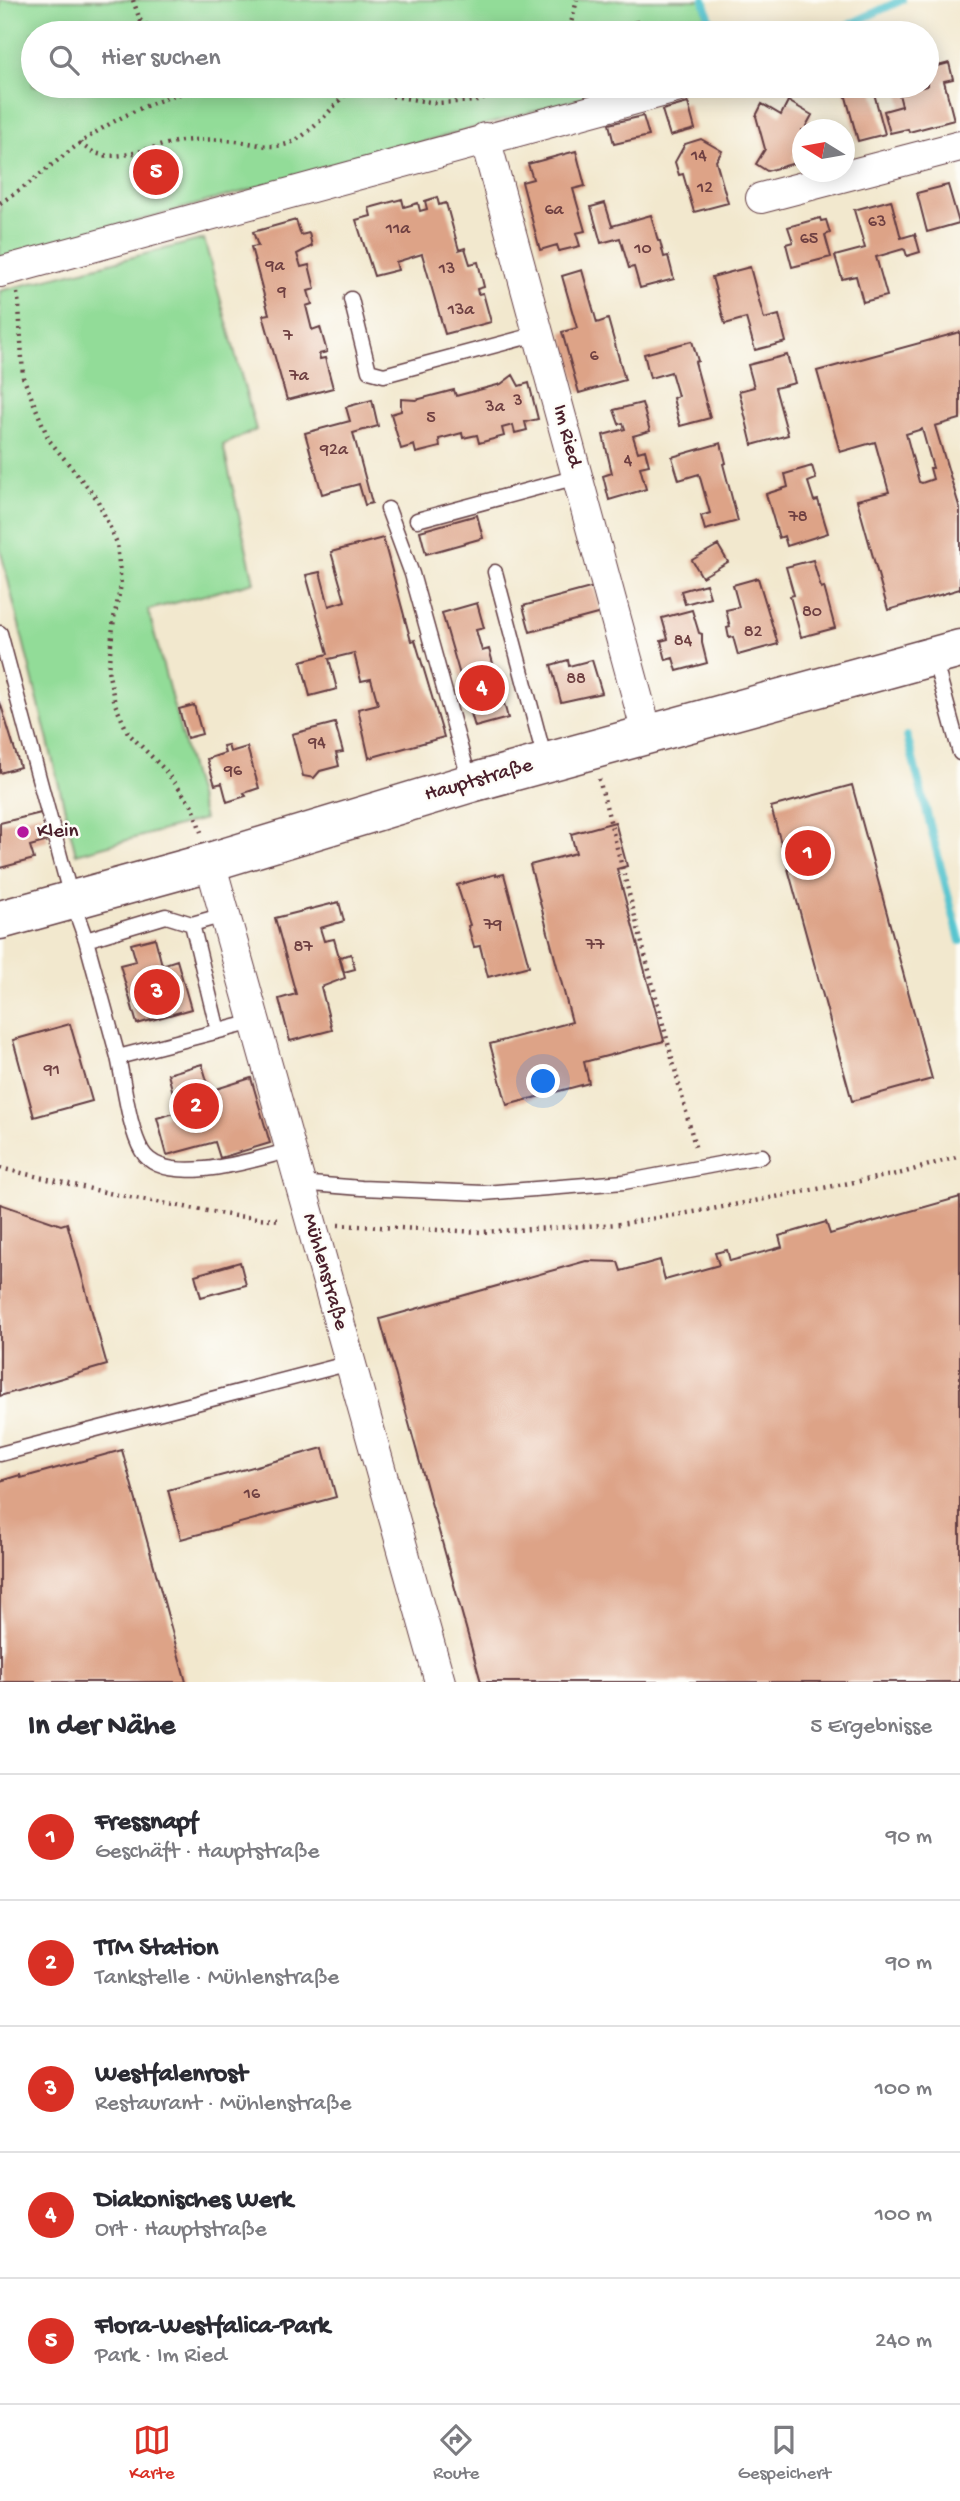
<!DOCTYPE html>
<html lang="de">
<meta charset="utf-8">
<style>
:root{--surface:#fff;--page:#f7f7f7;--text:#2b2b33;--muted:#7c7c81;--line:#e1e1e2;--accent:#d93025}
body{margin:0;font-family:"Gochi Hand",sans-serif;background:var(--page);color:var(--text)}
.compass{position:absolute;left:792px;top:119px;width:63px;height:63px;border-radius:50%;background:var(--surface);box-shadow:0 4px 18px #0003;rotate:281deg}
.you{position:absolute;left:544px;top:1082px;width:24px;height:24px;margin:-18px;border:5px solid #fff;border-radius:50%;background:#1a73e8;box-shadow:0 0 0 10px #1a73e833}
.badge{display:grid;place-items:center;width:46px;height:46px;border-radius:50%;background:var(--accent);color:#fff;font-size:23px;font-weight:700}
.pin{position:absolute;translate:-50% -50%;border:4px solid #fff;box-shadow:0 2px 7px #0006}
.list{margin:0;padding:0;list-style:none}
h2{display:flex;justify-content:space-between;align-items:center;height:91px;margin:0;padding:0 28px;font-size:30px}
h2 small{font-size:23px;font-weight:400;color:var(--muted)}
.list li{display:grid;grid-template-columns:46px 1fr auto;gap:21px;align-items:center;box-sizing:border-box;height:126px;padding:0 28px;border-top:2px solid var(--line)}
.list b{display:block;font-size:26px;white-space:nowrap}
.list p{margin:0;font-size:23px;white-space:nowrap;color:var(--muted)}
.list em{font-size:23px;font-style:normal;color:var(--muted)}
.icon{flex:none;width:38px;height:38px;fill:none;stroke:currentColor;stroke-width:2;stroke-linecap:round;stroke-linejoin:round}
.map{position:relative;flex:none;width:960px;height:1682px;overflow:hidden}
.search{position:absolute;background:var(--surface);box-shadow:0 4px 18px #0003;left:21px;right:21px;top:21px;height:77px;display:flex;align-items:center;gap:18px;box-sizing:border-box;padding:0 24px;border-radius:38px;color:var(--muted);font-size:26px}
.sheet{height:721px;background:var(--surface)}
nav{display:flex;justify-content:space-around;align-items:center;box-sizing:border-box;height:98px;border-top:2px solid var(--line);background:var(--surface);font-size:19px;color:var(--muted)}
nav a{display:grid;justify-items:center;gap:4px}
nav .on{color:var(--accent)}
.map>svg:first-child{display:block}
</style>
<div class="map">
<svg width="960" height="1682" viewBox="0 0 960 1682">
<rect width="100%" height="100%" fill="#fdfcf7"/>
<filter id="ink" filterUnits="userSpaceOnUse"><feTurbulence type="fractalNoise" baseFrequency=".0143" numOctaves="2"/><feDisplacementMap in="SourceGraphic" scale="14" xChannelSelector="R" yChannelSelector="G"/><feConvolveMatrix kernelMatrix="1 2 1 2 8 2 1 2 1" color-interpolation-filters="sRGB"/></filter>
<filter id="wash" filterUnits="userSpaceOnUse"><feTurbulence type="fractalNoise" baseFrequency=".00686" numOctaves="4" result="noise"/><feDisplacementMap in="SourceGraphic" scale="28" xChannelSelector="R" yChannelSelector="G"/><feGaussianBlur stdDeviation="1.57" result="paint"/><feColorMatrix in="noise" values="0 0 0 0 0 0 0 0 0 0 0 0 0 0 0 0 0 1.4 0 .05"/><feComposite in="paint" operator="in"/></filter>
<g filter="url(#wash)">
<rect width="100%" height="100%" fill="#f2e8ce"/>
<path fill="#92dc98" stroke="#6e7e62" stroke-width="2" d="M0,0H702L709,33H33V86H625L0,259Z
M204,239L256,430L223,445L254,582L148,610L204,819L76,854L0,548V291Z"/>
<g fill="none" stroke-linecap="round" stroke-linejoin="round">
<path stroke="#58c5cf" stroke-width="8" d="M704,0L714,33
M831,33L902,0
M907,736L960,941"/>
</g>
<g id="blocks">
<path fill="#dda387" fill-rule="evenodd" d="M637,21L640,33H606L604,29Z
M949,63L953,79L944,81L954,120L909,132L908,129L890,133L884,111L902,106L897,86H916L917,88L927,86V69Z
M843,86H872L885,134L858,141Z
M788,101L812,115L806,126L812,130H802V159L795,155L793,156L795,163L767,171L756,164L765,149L756,116L762,104L781,115Z
M688,103L695,129L670,136L662,110Z
M643,116L649,136L614,144L609,124Z
M701,139L722,151L716,161L728,203L694,212L683,174L679,175L675,162L685,144Z
M576,151L585,186L573,189L585,231L576,233L580,246L559,251L557,245L540,250L522,182L533,179L528,164Z
M948,185L959,223L927,232L917,193Z
M437,197L439,205L446,203L459,250L465,248L470,264L478,262L484,287L477,289L478,294L483,293L491,322L445,334L422,254L396,262L398,270L374,276L356,220L371,216L369,208L402,199L404,207L418,203L420,211L427,209L425,201Z
M891,200L901,238L915,234L920,252L907,256L905,250L903,249L876,257L887,296L863,302L856,276L842,279L835,256L865,248L854,210Z
M605,203L612,226L651,215L658,241H660L664,257L668,256L674,279L640,288L634,267L629,268L620,238L601,243L591,207Z
M820,218L821,221L826,220L830,233L825,235L831,257L792,267L786,244L793,242L788,227Z
M296,220L301,235L309,233L312,246L297,254L301,267L309,265L315,289L308,291L312,304L306,306L312,330L320,327L327,352L319,354L320,359L325,358L333,388L287,400L263,315L269,314L251,247L258,246L253,232Z
M750,267L764,319L779,315L786,342L755,350L746,318L725,324L712,277Z
M582,270L597,323L608,319L625,380L579,393L562,332L577,328L562,276Z
M960,332V419L935,426L960,509V589L888,610L857,500L889,492L875,442L840,452L817,371ZM922,429L933,468H930L933,479L922,483L919,482L906,434Z
M692,341L698,361L695,362L710,418L680,426L673,398L678,396L671,372L650,378L644,354Z
M787,355L795,383L775,388L788,435L752,445L739,391L754,387L748,365Z
M513,375L519,386L529,383L538,419L525,422L527,430L515,433L513,425L502,428L504,436L479,443L477,435L463,438L462,433L439,439L440,447L416,453L414,445L401,449L391,414L401,411V399L416,400L454,390L456,396L501,384Z
M372,400L378,426L353,433L372,503L365,505L359,484L322,494L305,433L350,421L346,407Z
M642,403L650,431L633,436L638,452L645,450L649,465L640,467L646,489L609,500L603,476L612,473L603,435L625,429L623,423L619,424L614,410Z
M721,443L726,463L723,464L738,521L705,530L701,516L710,513L699,474L679,480L672,457Z
M812,466L816,479L808,482L814,501L818,500L828,533L787,546L784,536L779,538L766,494L788,487L785,474Z
M477,515L483,538L426,554L420,531Z
M383,538L411,641L415,640L444,737L369,758L358,709L378,704L371,679L361,681L354,653L329,659L337,689L310,696L301,661L328,654L306,575L320,572L329,606L345,601L331,552Z
M718,545L728,562L702,577L692,560Z
M813,560L821,588L824,587L835,628L801,637L790,596L794,595L786,567Z
M758,578L778,644L738,655L733,637L729,638L727,628L730,627L726,610L739,607L733,585Z
M706,584L710,597L685,604L681,591Z
M594,587L601,613L530,632L523,606Z
M477,603L484,628L476,630L482,651L489,649L508,718L475,727L442,613Z
M692,610L699,633L702,634V643L707,663L677,671L673,658L666,660L661,641L668,639L662,618Z
M568,660L569,666L592,660L602,693L561,702L551,665Z
M0,702L20,767L0,773Z
M194,705L202,734L187,738L179,709Z
M335,723L343,752L336,753L339,766L320,771L314,778L303,776L292,734Z
M228,745L230,752L247,747L259,788L244,793L246,796L227,802L222,783L215,785L207,759L225,753L223,746Z
M852,785L932,1079L852,1101L771,807Z
M41,813L48,841L30,846L34,859L0,868V823Z
M615,822L627,866L617,869L664,1041L584,1062L589,1083L507,1105L490,1044L572,1022L530,865L576,853L571,834Z
M496,874V876L504,874L529,966L488,977L480,946L474,947L468,926L470,925L457,885Z
M339,902L344,921L320,928L324,941L334,939L345,978L321,987L332,1030L290,1041L279,999L296,994L275,918Z
M155,938L162,965L177,960L191,1009L137,1024L120,965L136,961L131,944Z
M351,954L355,969L344,972L340,957Z
M70,1024L92,1101L34,1117L13,1040Z
M202,1064L210,1091L251,1078L270,1143L220,1158L215,1142L167,1155L157,1118L178,1112L168,1074Z
M960,1197V1682H481L380,1319L586,1261L618,1262L621,1271L660,1260L665,1280L719,1265L715,1253L727,1250L730,1261L782,1247L779,1236L826,1222L830,1234Z
M0,1204L61,1225L67,1223L107,1365L0,1396Z
M240,1262L246,1285L201,1297L195,1275Z
M323,1448L336,1497L181,1539L168,1490Z
M122,1450L186,1682H0V1481L20,1475L21,1478Z"/>
</g>
</g>
<g filter="url(#ink)">
<use href="#blocks" fill-opacity="0" stroke="#633d43" stroke-width="2"/>
<g fill="none" stroke-linecap="round" stroke-linejoin="round">
<defs>
<path id="lane" d="M351,299L369,371L384,375L538,334
M388,509L412,574L470,782
M417,520L577,477
M495,572L545,760
M0,633L72,901L86,940L118,1057L254,1022
M934,658L960,753
M192,924L218,1031
M86,940L166,916L192,924L224,915
M118,1057C124,1083 129,1129 142,1151C164,1189 257,1159 290,1150
M299,1183L361,1188L484,1193L624,1182L762,1156
M0,1454L350,1363"/>
<path id="street" d="M485,138L647,733
M761,198L960,146
M0,272L683,86
M210,862L440,1682"/>
<path id="secondary" d="M0,920L210,862L471,783L960,649"/>
</defs>
<use href="#lane" stroke="#633d43" stroke-width="17"/>
<use href="#street" stroke="#633d43" stroke-width="32"/>
<use href="#secondary" stroke="#633d43" stroke-width="41"/>
<path stroke="#633d43" stroke-width="4.5" stroke-dasharray="2 5" stroke-linecap="butt" d="M133,0L140,20L158,33
M565,33L570,27L577,0
M330,86L436,103L478,101L512,86
M80,143C109,171 148,145 182,141C201,139 218,139 236,141C254,143 272,150 290,143C313,133 332,107 351,89
M0,203C30,185 55,161 83,141C121,114 167,94 213,86
M17,293L19,305L23,377L49,440L97,499L117,543L121,585L114,618L108,670L115,704L128,733L164,769L193,807L201,832
M599,779L696,1150
M0,1168L113,1194L235,1216L281,1220
M338,1225L481,1232L620,1224L712,1209L902,1173L960,1156"/>
<use href="#lane" stroke="#fff" stroke-width="14"/>
<use href="#street" stroke="#fff" stroke-width="30"/>
<use href="#secondary" stroke="#fff" stroke-width="38"/>
</g>
</g>
<circle fill="#b5179e" stroke="#fdfcf7" stroke-width="2.5" cx="23" cy="832" r="7"/>
<g text-anchor="middle" dominant-baseline="central" stroke-width="5" stroke-linejoin="round" paint-order="stroke">
<g font-size="18" fill="#6f4042">
<text x="699" y="156">14</text>
<text x="705" y="188">12</text>
<text x="554" y="210">6a</text>
<text x="877" y="222">63</text>
<text x="398" y="229">11a</text>
<text x="809" y="239">65</text>
<text x="643" y="249">10</text>
<text x="275" y="266">9a</text>
<text x="447" y="269">13</text>
<text x="282" y="292">9</text>
<text x="461" y="310">13a</text>
<text x="288" y="336">7</text>
<text x="594" y="356">6</text>
<text x="299" y="376">7a</text>
<text x="518" y="401">3</text>
<text x="495" y="407">3a</text>
<text x="431" y="418">5</text>
<text x="334" y="450">92a</text>
<text x="628" y="461">4</text>
<text x="798" y="517">78</text>
<text x="812" y="612">80</text>
<text x="753" y="632">82</text>
<text x="683" y="641">84</text>
<text x="576" y="679">88</text>
<text x="317" y="743">94</text>
<text x="233" y="771">96</text>
<text x="493" y="925">79</text>
<text x="595" y="945">77</text>
<text x="303" y="947">87</text>
<text x="52" y="1070">91</text>
<text x="252" y="1494">16</text>
</g>
<g font-size="21" fill="#4a1f2b" stroke="#fdfcf7">
<text transform="translate(566 436) rotate(75)">Im Ried</text>
<text transform="translate(479 781) rotate(-16)">Hauptstraße</text>
<text transform="translate(324 1272) rotate(74)">Mühlenstraße</text>
</g>
<g font-size="21" fill="#4a1f2b" stroke="#fdfcf7" text-anchor="start">
<text x="37" y="832">Klein</text>
</g>
</g>
</svg>
<svg class="compass" viewBox="-18 -18 36 36"><path d="M0-13l5 13h-10z" fill="#e53935"/><path d="M0 13l5-13h-10z" fill="#7c7c81"/></svg>
<div class="you"></div>
<div class="pin badge" style="left:808px;top:853px">1</div>
<div class="pin badge" style="left:196px;top:1106px">2</div>
<div class="pin badge" style="left:157px;top:992px">3</div>
<div class="pin badge" style="left:482px;top:688px">4</div>
<div class="pin badge" style="left:156px;top:172px">5</div>
<div class="search"><svg class="icon" aria-label="search" viewBox="0 0 24 24"><circle cx="10" cy="10" r="6"/><path d="M15 15l6 6"/></svg>Hier suchen</div>
</div>
<section class="sheet">
<h2>In der Nähe<small>5 Ergebnisse</small></h2>
<ul class="list">
<li><span class="badge">1</span><div><b>Fressnapf</b><p>Geschäft · Hauptstraße</p></div><em>90 m</em></li>
<li><span class="badge">2</span><div><b>TTM Station</b><p>Tankstelle · Mühlenstraße</p></div><em>90 m</em></li>
<li><span class="badge">3</span><div><b>Westfalenrost</b><p>Restaurant · Mühlenstraße</p></div><em>100 m</em></li>
<li><span class="badge">4</span><div><b>Diakonisches Werk</b><p>Ort · Hauptstraße</p></div><em>100 m</em></li>
<li><span class="badge">5</span><div><b>Flora-Westfalica-Park</b><p>Park · Im Ried</p></div><em>240 m</em></li>
</ul>
</section>
<nav>
<a class="on"><svg class="icon" aria-label="map" viewBox="0 0 24 24"><path d="M3 6l6-2 6 2 6-2v14l-6 2-6-2-6 2zM9 4v14M15 6v14"/></svg>Karte</a>
<a><svg class="icon" aria-label="directions" viewBox="0 0 24 24"><path d="M12 3l9 9-9 9-9-9zM9 14v-3h6M13 9l2 2-2 2"/></svg>Route</a>
<a><svg class="icon" aria-label="saved" viewBox="0 0 24 24"><path d="M7 4h10v16l-5-4-5 4z"/></svg>Gespeichert</a>
</nav>
